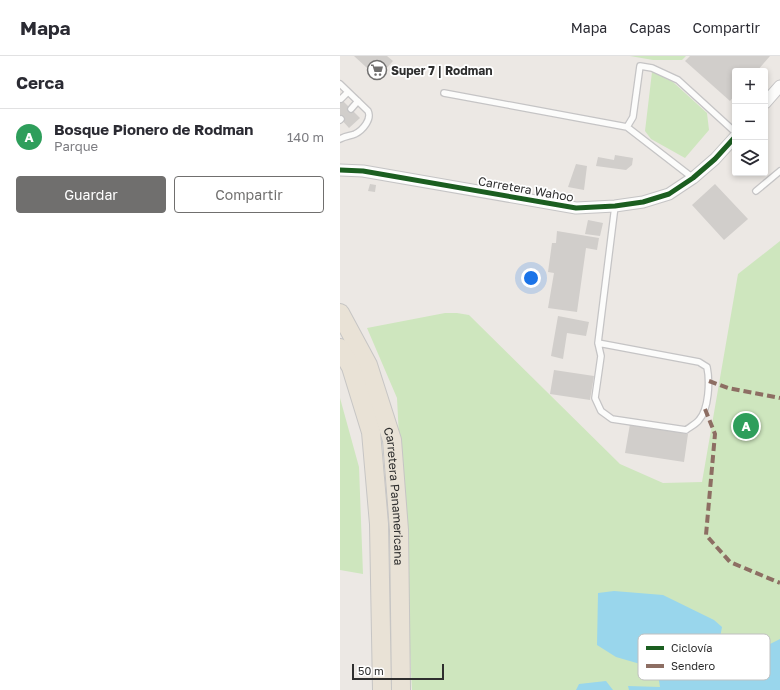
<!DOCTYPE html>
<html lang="es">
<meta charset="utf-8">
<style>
:root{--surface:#fff;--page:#f2f2f3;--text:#2b2b33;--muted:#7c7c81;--line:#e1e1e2;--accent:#706f6e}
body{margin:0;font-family:"Golos Text",sans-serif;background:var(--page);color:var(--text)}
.controls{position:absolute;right:12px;top:12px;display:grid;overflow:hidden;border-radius:4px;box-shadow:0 2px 6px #0003}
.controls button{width:36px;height:36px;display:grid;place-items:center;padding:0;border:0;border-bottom:1px solid var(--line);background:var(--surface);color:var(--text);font:20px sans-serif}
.scale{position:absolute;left:12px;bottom:10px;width:92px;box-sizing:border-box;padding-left:4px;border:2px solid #2e2e2e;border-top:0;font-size:11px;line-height:14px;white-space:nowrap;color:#2e2e2e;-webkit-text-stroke:3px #fff;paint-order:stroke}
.you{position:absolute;left:191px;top:222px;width:14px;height:14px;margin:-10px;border:3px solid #fff;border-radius:50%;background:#1a73e8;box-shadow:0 0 0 6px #1a73e833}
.badge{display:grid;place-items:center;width:26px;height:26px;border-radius:50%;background:var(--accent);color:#fff;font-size:13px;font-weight:700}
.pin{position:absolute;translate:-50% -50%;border:2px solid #fff;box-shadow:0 1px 4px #0006}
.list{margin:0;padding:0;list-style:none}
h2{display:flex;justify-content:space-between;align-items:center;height:52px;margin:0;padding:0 16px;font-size:17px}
h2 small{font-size:13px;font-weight:400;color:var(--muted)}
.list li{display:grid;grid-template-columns:26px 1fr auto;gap:12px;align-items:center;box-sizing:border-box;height:56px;padding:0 16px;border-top:1px solid var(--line)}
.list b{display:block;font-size:15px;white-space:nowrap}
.list p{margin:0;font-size:13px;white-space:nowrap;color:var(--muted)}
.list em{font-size:13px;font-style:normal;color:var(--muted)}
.actions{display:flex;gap:8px;padding:12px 16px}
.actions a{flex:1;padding:9px 0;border:1px solid var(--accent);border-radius:4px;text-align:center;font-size:14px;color:var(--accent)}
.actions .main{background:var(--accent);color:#fff}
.icon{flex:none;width:22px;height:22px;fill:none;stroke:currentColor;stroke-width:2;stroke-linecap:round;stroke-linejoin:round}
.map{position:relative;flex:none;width:440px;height:634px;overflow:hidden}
header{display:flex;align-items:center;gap:24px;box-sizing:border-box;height:56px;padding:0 20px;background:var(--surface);border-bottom:1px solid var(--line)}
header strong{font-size:19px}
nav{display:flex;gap:22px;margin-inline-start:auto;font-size:14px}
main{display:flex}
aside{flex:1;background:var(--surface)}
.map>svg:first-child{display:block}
</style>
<header>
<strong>Mapa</strong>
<nav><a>Mapa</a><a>Capas</a><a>Compartir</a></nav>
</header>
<main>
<aside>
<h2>Cerca<small></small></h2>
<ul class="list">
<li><span class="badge" style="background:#2e9e5b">A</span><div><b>Bosque Pionero de Rodman</b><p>Parque</p></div><em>140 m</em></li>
</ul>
<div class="actions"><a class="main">Guardar</a><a>Compartir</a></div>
</aside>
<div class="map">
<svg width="440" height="634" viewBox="0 0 440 634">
<rect width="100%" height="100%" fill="#ece8e4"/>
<path fill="#cee6be" d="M290,0H346L342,4H313Z
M312,16L333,26L367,57L369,74L345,102L311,83L305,75Z
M440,185V634H72L57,342L27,272L105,257H117L129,259L280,408L323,427L362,426L398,218Z
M0,342L19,411L23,518L0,514Z"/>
<path fill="#99d6ec" d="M274,535L323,539L374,564L382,571L379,587L385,593L393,583L422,584L428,589L440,583V634H289L288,630L320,631L318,619L307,610L276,601L257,589L258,537Z
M266,625L273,634H236L239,628Z"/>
<path fill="#d1cecb" d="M14,0H47L53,5L38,22Z
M350,0H430L417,15H395V39L390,45L345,5Z
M0,42L20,62L9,72L0,62Z
M275,99L293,102L292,109L286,114L256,110L258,101L274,104Z
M236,108L247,110L244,134L228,131Z
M30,128L36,129L35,136L28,135Z
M375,128L408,163L384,184L352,149Z
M248,164L263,167L260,180L245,178Z
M217,175L259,182L257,194L246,192L237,256L208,252L214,217L208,216L212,187H216Z
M218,260L249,266L246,280L227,277L223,303L211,300Z
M214,314L254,320L250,344L210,338Z
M290,368L348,378L344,406L285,397Z"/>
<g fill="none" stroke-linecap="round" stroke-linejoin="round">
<defs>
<path id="service" d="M0,28L28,55C32,63 23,74 15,78C10,80 5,80 0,83
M104,37L287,71L353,122
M1,43L8,36
M11,53L18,45
M0,64L1,63
M287,71L293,61L300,10L312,12L338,24L395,76
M416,135L440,115
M258,287L359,306L367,311C370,325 369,353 359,364C356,368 350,371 346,374L272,363L261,355L255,342L261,300L258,287L275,150"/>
<path id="minor" d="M425,47L440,30
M0,114L23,115L236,152L275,150L303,146L329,138L353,122L375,103L395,81"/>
<g id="trunk">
<path id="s1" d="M0,257L28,309L52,384L59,474L61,634"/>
<path d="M0,292L11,311L31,376L39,468L42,634"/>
</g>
</defs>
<use href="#service" stroke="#c5c4c5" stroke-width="8"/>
<use href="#minor" stroke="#c5c4c5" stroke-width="13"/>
<use href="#trunk" stroke="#c6c5c4" stroke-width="20"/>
<use href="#service" stroke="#fcfcfb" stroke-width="5.5"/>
<use href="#minor" stroke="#fcfcfb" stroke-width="11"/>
<use href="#trunk" stroke="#e9e2d6" stroke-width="18"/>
<path stroke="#8d6e63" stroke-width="4" stroke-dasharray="8 4" stroke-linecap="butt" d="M369,325L388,332L440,342
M365,353L375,378L366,479L390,506L440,527"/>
<defs>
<path id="cycleway" d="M0,114L23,115L236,152L275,150L303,146L329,138L353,122L375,103L395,81"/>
</defs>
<use href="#cycleway" stroke="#fff" stroke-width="8"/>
<use href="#cycleway" stroke="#1b5e20" stroke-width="5"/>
</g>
<defs>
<symbol id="supermarket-ring" viewBox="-11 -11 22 22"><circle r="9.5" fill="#fff" stroke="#706f6e" stroke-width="1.5"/><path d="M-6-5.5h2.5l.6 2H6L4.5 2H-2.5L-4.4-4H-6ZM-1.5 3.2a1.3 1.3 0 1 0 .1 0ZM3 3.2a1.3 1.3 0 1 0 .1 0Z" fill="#706f6e"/></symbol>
</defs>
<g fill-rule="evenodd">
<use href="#supermarket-ring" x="26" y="3" width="22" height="22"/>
</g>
<g text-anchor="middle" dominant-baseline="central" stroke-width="3.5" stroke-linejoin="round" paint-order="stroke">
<g font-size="12" font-weight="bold" fill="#2e2e2e" stroke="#fff" text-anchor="start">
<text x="51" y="14">Super 7 | Rodman</text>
</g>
<g font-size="12" fill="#2e2e2e" stroke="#fff">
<text transform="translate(186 133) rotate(10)">Carretera Wahoo</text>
<text stroke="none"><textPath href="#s1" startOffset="194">Carretera Panamericana</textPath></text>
</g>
</g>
<rect x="298" y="578" width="132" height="46" rx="6" fill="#fff" stroke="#c0c0c0" stroke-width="1"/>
<rect x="306" y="590" width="18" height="4" fill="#1b5e20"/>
<rect x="306" y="608" width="18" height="4" fill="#8d6e63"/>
<g font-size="11" fill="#2e2e2e">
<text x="331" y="596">Ciclovía</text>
<text x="331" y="614">Sendero</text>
</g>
</svg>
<div class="controls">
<button>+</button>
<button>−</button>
<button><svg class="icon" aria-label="layers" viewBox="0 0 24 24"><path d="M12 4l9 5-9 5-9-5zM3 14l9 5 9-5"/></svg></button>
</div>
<div class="scale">50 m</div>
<div class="you"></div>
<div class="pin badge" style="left:406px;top:370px;background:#2e9e5b">A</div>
</div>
</main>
